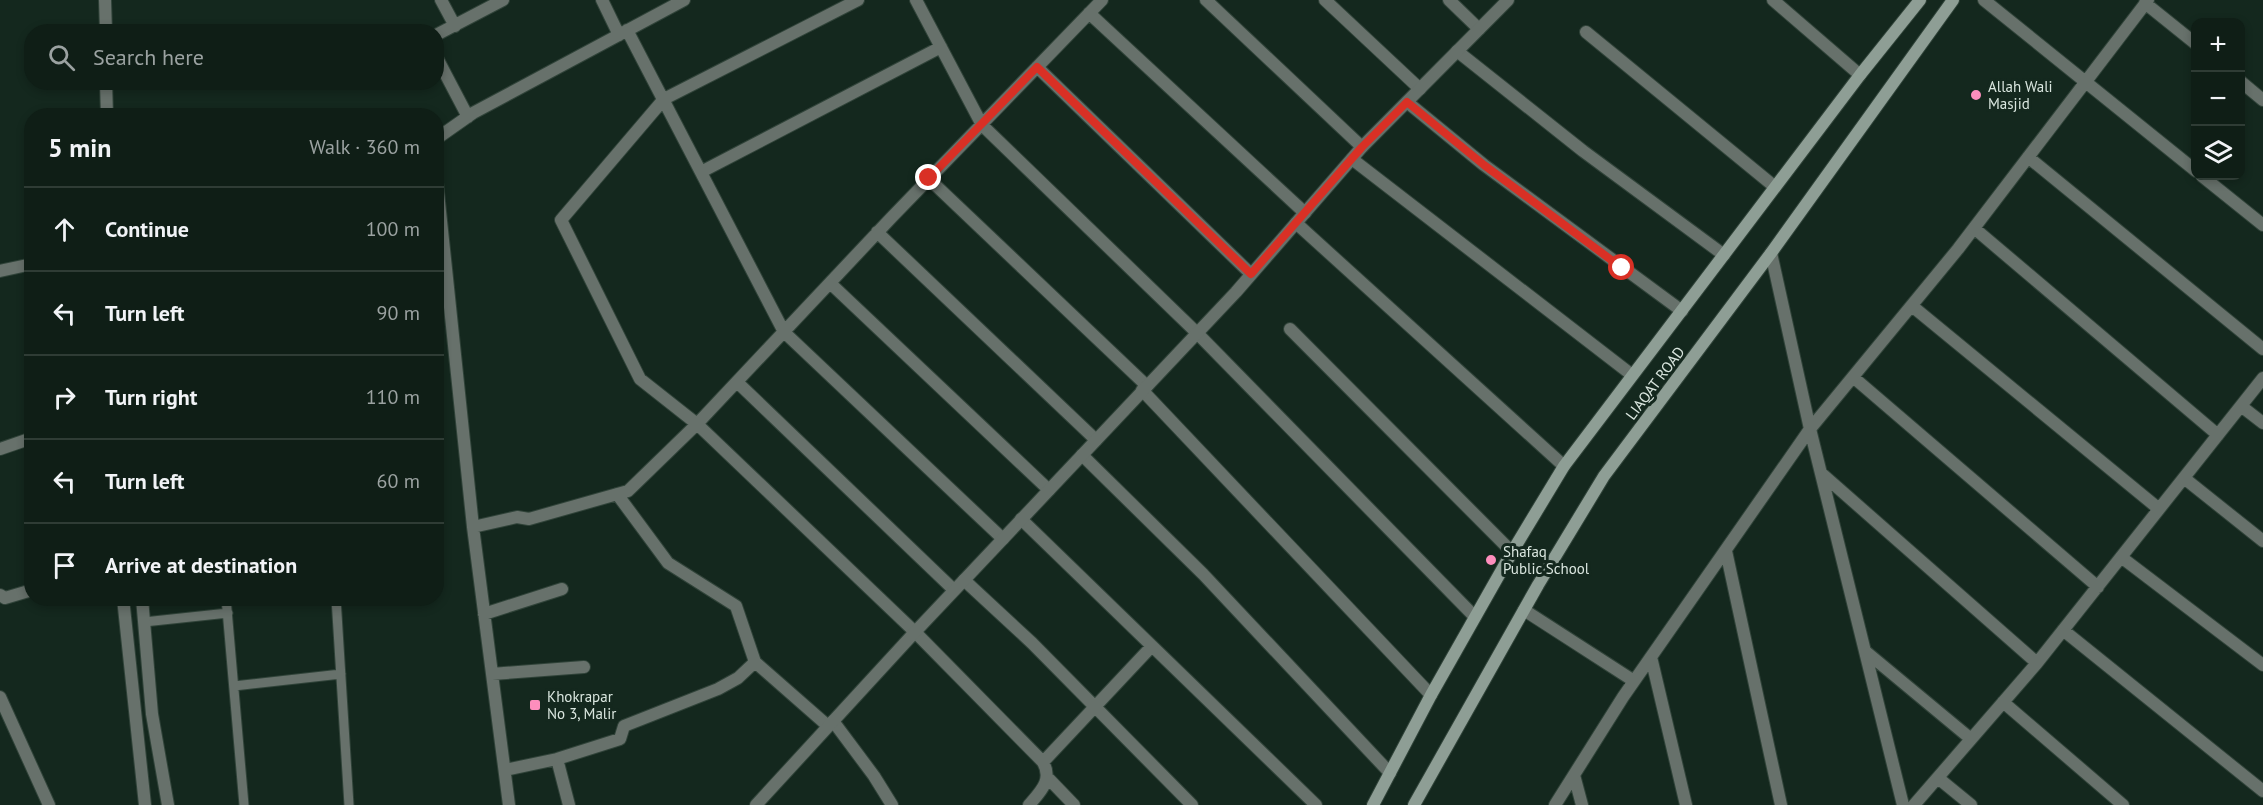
<!DOCTYPE html>
<meta charset="utf-8">
<style>
:root{--surface:#0f1e16;--page:#1d2b23;--text:#f1f3f6;--muted:#9ba2a1;--line:#2f3c35}
body{margin:0;font-family:"PT Sans",sans-serif;background:var(--page);color:var(--text)}
.controls{position:absolute;right:18px;top:18px;display:grid;overflow:hidden;border-radius:12px;box-shadow:0 3px 9px #0003}
.controls button{width:54px;height:54px;display:grid;place-items:center;padding:0;border:0;border-bottom:2px solid var(--line);background:var(--surface);color:var(--text);font:30px sans-serif}
.stop{position:absolute;width:18px;height:18px;margin:-14px;border:4px solid #d93025;border-radius:50%;background:#fff}
.stop.end{background:#d93025;border-color:#fff;box-shadow:0 2px 6px #0008}
.list{margin:0;padding:0;list-style:none}
h2{display:flex;justify-content:space-between;align-items:center;height:78px;margin:0;padding:0 24px;font-size:26px}
h2 small{font-size:20px;font-weight:400;color:var(--muted)}
.list li{display:grid;grid-template-columns:39px 1fr auto;gap:18px;align-items:center;box-sizing:border-box;height:84px;padding:0 24px;border-top:2px solid var(--line)}
.list b{display:block;font-size:22px;white-space:nowrap}
.list em{font-size:20px;font-style:normal;color:var(--muted)}
.icon{flex:none;width:33px;height:33px;fill:none;stroke:currentColor;stroke-width:2;stroke-linecap:round;stroke-linejoin:round}
.map{position:relative;flex:none;width:2263px;height:805px;overflow:hidden}
.search{position:absolute;background:var(--surface);box-shadow:0 3px 9px #0003;left:24px;top:24px;width:420px;height:66px;display:flex;align-items:center;gap:15px;box-sizing:border-box;padding:0 21px;border-radius:24px;color:var(--muted);font-size:22px}
.panel{position:absolute;background:var(--surface);box-shadow:0 3px 9px #0003;left:24px;top:108px;width:420px;height:498px;border-radius:24px}
.map>svg:first-child{display:block}
</style>
<div class="map">
<svg width="2263" height="805" viewBox="0 0 2263 805">
<rect width="100%" height="100%" fill="#14281e"/>
<g fill="none" stroke-linecap="round" stroke-linejoin="round">
<defs>
<path id="service" d="M226,598L244,805
M336,598L349,805
M144,622L228,613
M234,686L341,674"/>
<path id="minor" d="M441,0L455,26
M602,0L619,35
M858,0L664,99L561,220L640,379L697,424L915,632L1043,762C1053,780 1041,791 1029,805
M916,0L982,125L1197,333L1475,617
M1206,0L1362,147
M1325,0L1420,89
M1449,0L1479,29
M1984,0L2196,171
M2145,3L2196,44
M1089,13L1305,213
M627,30L784,332L1003,539
M1586,32L1775,187
M436,35L503,0
M1457,51L1583,151L1724,255
M436,56L468,117
M1037,67L1251,274
M2240,81L2263,100
M1407,102L1484,165L1682,311
M436,139L473,113L684,0
M2028,157L2263,349
M1352,159L1632,375
M701,172L941,47
M436,173L473,527L509,805
M2202,176L2263,225
M929,179L1147,386
M1296,223L1564,466
M1974,228L2218,435
M877,232L1096,440
M1771,253L1810,429L1903,805
M0,271L32,264
M830,283L1049,490
M1912,306L2159,509
M1290,329L1512,552
M1853,377L2098,587
M737,382L954,590
M1142,390L1431,695
M2241,406L2263,423
M0,449L32,438
M1082,455L1203,574L1390,773
M1821,473L2037,663
M2184,478L2263,541
M617,494L668,563L736,606L755,662L828,726
M1021,519L1316,805
M473,527L517,517L529,519L628,491L697,424L891,218L1102,0
M1726,551L1781,805
M2121,557L2263,665
M964,580L1032,643L1192,805
M0,595L5,598L32,590
M1524,610L1634,681
M484,614L562,589
M2063,630L2263,791
M1865,651L1971,739
M1651,657L1686,805
M492,674L584,667
M0,697L49,805
M2003,702L2123,805
M833,721L874,776L892,805
M557,759L569,805
M1043,762L1152,646
M505,770L557,759L620,739L624,726L718,689L738,678L755,662
M1574,775L1582,805
M1048,778L1074,805
M1938,778L1971,805
M1555,805L1623,697L1810,429L1958,249L2148,0
M1914,805L2037,663L2263,378"/>
<path id="tertiary" d="M105,0L106,32
M1773,0L1860,75
M106,82L107,116
M123,598L145,805
M142,598L152,714L168,805
M756,805L915,632L1236,292L1362,147L1508,0"/>
<path id="secondary" d="M1373,805L1431,695L1512,552L1564,466L1860,75L1920,0
M1414,805L1538,585L1604,476L1771,253L1953,0"/>
</defs>
<use href="#service" stroke="#304339" stroke-width="11"/>
<use href="#minor" stroke="#304339" stroke-width="14"/>
<use href="#tertiary" stroke="#304339" stroke-width="14"/>
<use href="#secondary" stroke="#304339" stroke-width="14"/>
<use href="#service" stroke="#67716b" stroke-width="9"/>
<use href="#minor" stroke="#67716b" stroke-width="12"/>
<use href="#tertiary" stroke="#67716b" stroke-width="12"/>
<use href="#secondary" stroke="#8e9e95" stroke-width="12"/>
</g>
<g fill="none" stroke-linecap="round" stroke-linejoin="round">
<path stroke="#d93025" stroke-width="8" d="M929,178L1037,67L1251,274L1362,147L1407,102L1484,165L1622,268"/>
</g>
<g fill="#fe8ebd" stroke="#14281e" stroke-width="2">
<circle cx="1976" cy="95" r="6"/>
<circle cx="1491" cy="560" r="6"/>
<rect x="529" y="699" width="12" height="12" rx="3"/>
</g>
<g text-anchor="middle" dominant-baseline="central" stroke-width="6" stroke-linejoin="round" paint-order="stroke">
<g font-size="15" fill="#dae6df" stroke="#14281e" text-anchor="start">
<text x="1988" y="86">Allah Wali<tspan x="1988" dy="17">Masjid</tspan></text>
<text x="1503" y="551">Shafaq<tspan x="1503" dy="17">Public School</tspan></text>
<text x="547" y="696">Khokrapar<tspan x="547" dy="17">No 3, Malir</tspan></text>
</g>
<g font-size="15" fill="#dae6df" stroke="#14281e">
<text transform="translate(1655 383) rotate(-53)">LIAQAT ROAD</text>
</g>
</g>
</svg>
<div class="controls">
<button>+</button>
<button>−</button>
<button><svg class="icon" aria-label="layers" viewBox="0 0 24 24"><path d="M12 4l9 5-9 5-9-5zM3 14l9 5 9-5"/></svg></button>
</div>
<div class="stop" style="left:1622px;top:268px"></div>
<div class="stop end" style="left:929px;top:178px"></div>
<div class="search"><svg class="icon" aria-label="search" viewBox="0 0 24 24"><circle cx="10" cy="10" r="6"/><path d="M15 15l6 6"/></svg>Search here</div>
<section class="panel">
<h2>5 min<small>Walk · 360 m</small></h2>
<ul class="list">
<li><svg class="icon" aria-label="ahead" viewBox="0 0 24 24"><path d="M12 20V5M6 11l6-6 6 6"/></svg><div><b>Continue</b></div><em>100 m</em></li>
<li><svg class="icon" aria-label="left" viewBox="0 0 24 24"><path d="M17 20v-9H6M10 6l-5 5 5 5"/></svg><div><b>Turn left</b></div><em>90 m</em></li>
<li><svg class="icon" aria-label="right" viewBox="0 0 24 24"><path d="M7 20v-9h11M14 6l5 5-5 5"/></svg><div><b>Turn right</b></div><em>110 m</em></li>
<li><svg class="icon" aria-label="left" viewBox="0 0 24 24"><path d="M17 20v-9H6M10 6l-5 5 5 5"/></svg><div><b>Turn left</b></div><em>60 m</em></li>
<li><svg class="icon" aria-label="arrive" viewBox="0 0 24 24"><path d="M6 21V4h12l-3 4 3 4H6"/></svg><div><b>Arrive at destination</b></div></li>
</ul>
</section>
</div>
